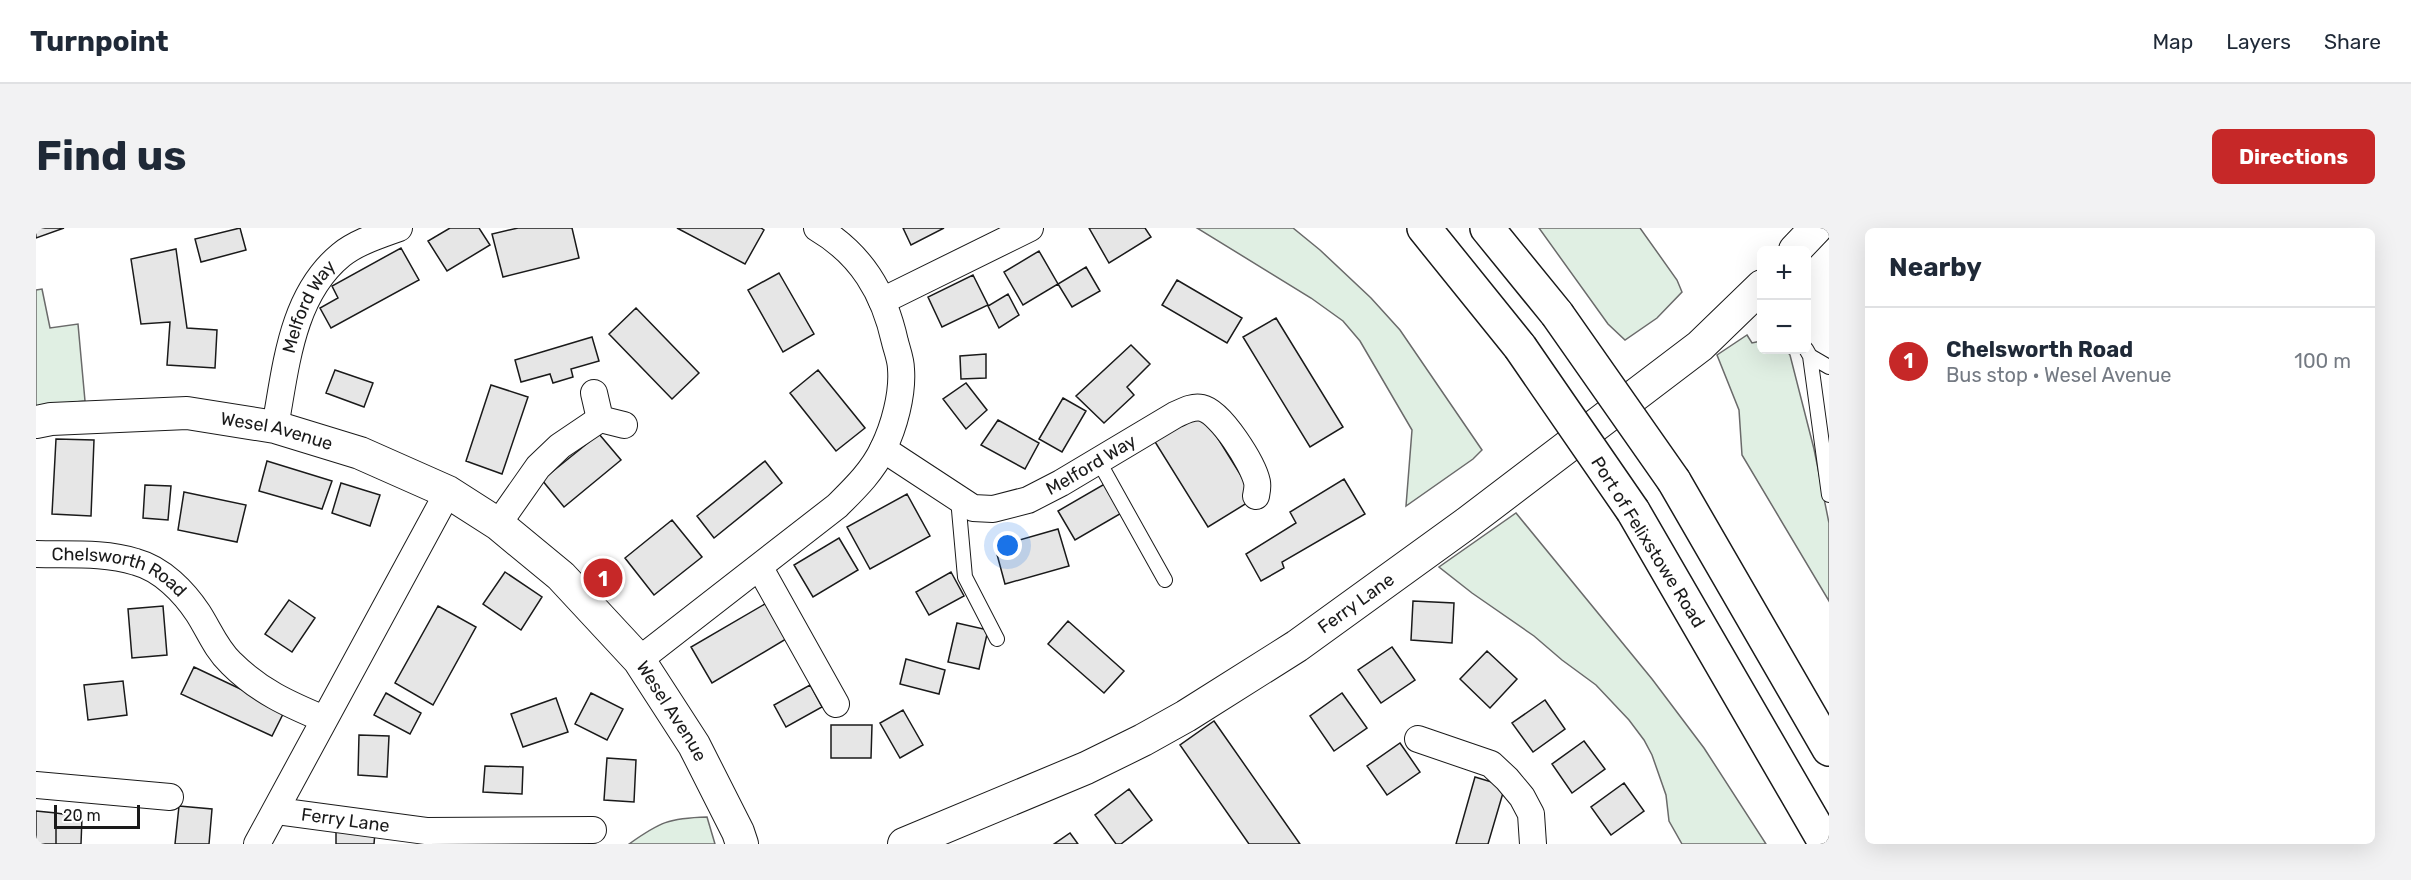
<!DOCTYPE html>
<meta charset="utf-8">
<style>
:root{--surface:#fff;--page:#f2f2f3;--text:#1f2937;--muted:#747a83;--line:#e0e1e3;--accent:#c62828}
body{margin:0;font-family:Rubik,sans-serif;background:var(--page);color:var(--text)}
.controls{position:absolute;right:18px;top:18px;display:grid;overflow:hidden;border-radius:9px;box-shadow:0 6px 24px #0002}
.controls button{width:54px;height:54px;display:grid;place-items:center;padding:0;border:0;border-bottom:2px solid var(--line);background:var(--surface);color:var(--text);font:30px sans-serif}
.scale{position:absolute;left:18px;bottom:15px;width:86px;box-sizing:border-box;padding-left:6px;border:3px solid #1a1a1a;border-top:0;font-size:16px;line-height:21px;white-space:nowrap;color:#1a1a1a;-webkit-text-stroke:4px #fff;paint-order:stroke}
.you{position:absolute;left:972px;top:318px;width:21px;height:21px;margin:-15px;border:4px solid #fff;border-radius:50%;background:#1a73e8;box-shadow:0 0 0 9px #1a73e833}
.badge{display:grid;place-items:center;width:39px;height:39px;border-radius:50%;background:var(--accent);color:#fff;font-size:20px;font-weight:700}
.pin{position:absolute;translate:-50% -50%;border:3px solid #fff;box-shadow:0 2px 6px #0006}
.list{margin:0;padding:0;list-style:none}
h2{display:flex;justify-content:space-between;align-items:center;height:78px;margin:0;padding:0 24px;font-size:26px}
h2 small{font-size:20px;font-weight:400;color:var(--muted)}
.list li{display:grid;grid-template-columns:39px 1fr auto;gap:18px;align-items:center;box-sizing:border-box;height:108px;padding:0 24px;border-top:2px solid var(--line)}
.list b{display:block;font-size:22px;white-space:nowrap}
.list p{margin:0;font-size:20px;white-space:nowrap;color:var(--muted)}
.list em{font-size:20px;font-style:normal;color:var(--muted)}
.map{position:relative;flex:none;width:1793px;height:616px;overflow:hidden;border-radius:9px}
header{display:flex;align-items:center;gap:36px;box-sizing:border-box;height:84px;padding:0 30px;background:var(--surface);border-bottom:2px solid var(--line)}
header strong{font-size:28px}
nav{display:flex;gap:33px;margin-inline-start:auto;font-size:21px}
.intro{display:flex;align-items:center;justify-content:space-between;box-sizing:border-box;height:144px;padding:0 36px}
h1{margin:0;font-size:42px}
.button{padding:15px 27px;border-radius:9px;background:var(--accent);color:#fff;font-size:21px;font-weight:700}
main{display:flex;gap:36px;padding:0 36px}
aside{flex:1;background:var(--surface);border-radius:9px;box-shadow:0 6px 24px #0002}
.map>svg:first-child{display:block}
</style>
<header>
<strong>Turnpoint</strong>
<nav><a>Map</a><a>Layers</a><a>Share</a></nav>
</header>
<div class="intro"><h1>Find us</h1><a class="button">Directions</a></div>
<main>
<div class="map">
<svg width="1793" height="616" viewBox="0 0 1793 616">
<rect width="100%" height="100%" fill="#fff"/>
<path fill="#e0efe3" stroke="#6a6a6a" stroke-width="1.5" d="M1161,0H1257L1284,22L1335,70L1364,102L1446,222L1437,231L1370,278L1376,202L1324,113L1307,93L1275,70Z
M1503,0H1604L1641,52L1646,64L1621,90L1589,112L1572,96Z
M6,61L14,100L42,96L49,173L0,178V62Z
M1711,107L1716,115L1725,113L1726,122H1750L1754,127L1778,221L1793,295V373L1706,227L1703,182L1681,127Z
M1480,285L1616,451L1668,520L1730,616H1646L1633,593L1630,567L1616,527L1608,512L1593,492L1560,457L1526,432L1498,408L1436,365L1403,339Z
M671,589L679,616H593C624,594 633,590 671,589Z"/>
<path fill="#e6e6e6" stroke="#1a1a1a" stroke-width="1.5" d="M0,0H28L0,10Z
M204,0L210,22L165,34L159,11Z
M414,0H443L454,17L411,43L392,13Z
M482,0H536L543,30L467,49L456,6Z
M641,0H725L728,2L709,36Z
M867,0H908L875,17Z
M1053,0H1109L1115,9L1073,35Z
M365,20L383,52L295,100L284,80L302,70L296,58Z
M140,21L151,100L181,102L179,140L131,137L134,94L105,96L95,31Z
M1003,23L1022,56L987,77L968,44Z
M1050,39L1064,63L1036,79L1022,56Z
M743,45L778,106L747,124L712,62Z
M937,47L952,77L906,99L892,69Z
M1141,52L1206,90L1191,115L1126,77Z
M972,66L983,87L963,100L952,78Z
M600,80L663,145L636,171L573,106Z
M1240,90L1307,199L1274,219L1207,109Z
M556,109L563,133L535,141L537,149L517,155L514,146L485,154L479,132Z
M1095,117L1114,136L1091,159L1098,167L1068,195L1040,168Z
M950,126V150L925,151L924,128Z
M299,142L337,155L328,179L290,165Z
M782,142L829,200L800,223L754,165Z
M930,155L951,182L930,201L907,171Z
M455,157L492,169L466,246L430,233Z
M1027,170L1050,183L1026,224L1003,211Z
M1163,180L1219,270L1172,299L1116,209Z
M962,192L1003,215L989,241L945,217Z
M563,206L585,232L528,279L506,252Z
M20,211L58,212L55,288L16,286Z
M231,233L296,253L286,281L223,263Z
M729,233L746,255L678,310L661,288Z
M1308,251L1329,286L1246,334L1248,340L1225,353L1210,326L1260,295L1254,284Z
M1072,254L1089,283L1039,312L1022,283Z
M305,255L344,267L334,298L296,285Z
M109,257L135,258L132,292L107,290Z
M148,264L210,277L201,314L142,302Z
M871,266L894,308L834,341L811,299Z
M636,292L666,329L618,367L589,330Z
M1022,301L1033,338L969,356L959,319Z
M803,310L822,342L777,369L758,337Z
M469,344L506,369L485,402L447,376Z
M915,344L928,368L893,387L880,364Z
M253,372L279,390L256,424L229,406Z
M734,373L755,408L676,455L655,419Z
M1377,373L1418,375L1416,415L1375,412Z
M127,378L131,427L96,430L92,381Z
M402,378L440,399L397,477L359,455Z
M1032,393L1088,443L1068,465L1012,416Z
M921,395L952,402L943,441L912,434Z
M1356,419L1379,452L1345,475L1322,442Z
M1451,423L1481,451L1454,480L1424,451Z
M870,431L909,442L903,466L864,456Z
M158,439L249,482L236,508L145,466Z
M87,453L91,487L52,492L48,457Z
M774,457L786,479L750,499L738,477Z
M350,465L385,485L374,506L338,487Z
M555,465L587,481L571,512L539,496Z
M1306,465L1331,500L1298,523L1274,488Z
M520,470L532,504L487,519L475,486Z
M1509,472L1529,501L1497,524L1476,495Z
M867,482L887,517L864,530L844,495Z
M1178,493L1264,616H1213L1144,517Z
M795,497H836L835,530H795Z
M323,507L353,508L351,549L322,547Z
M1548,513L1569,541L1536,565L1516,536Z
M1364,515L1384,544L1351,567L1331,538Z
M571,530L600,532L598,574L568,572Z
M449,538L487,539L486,566L447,564Z
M1439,549L1469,558L1452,616H1420Z
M1588,555L1608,583L1575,607L1555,579Z
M1093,561L1116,592L1085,616H1080L1059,587Z
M143,578L176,581L173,616H139Z
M0,583L20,585V616H0Z
M20,585L46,589L45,616H20Z
M300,603L339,604L338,616H300Z
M1034,605L1042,616H1018Z"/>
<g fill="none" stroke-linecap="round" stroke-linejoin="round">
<defs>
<path id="service" d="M1770,121L1774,128L1793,267
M1774,128L1793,139
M1062,232L1129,352
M922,271L929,349L961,411"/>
<g id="minor">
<path d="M846,73L994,0"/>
<path d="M558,165L564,191L588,197"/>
<path id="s1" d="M239,199C250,140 255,68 305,27C321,14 344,7 363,0"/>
<path id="s2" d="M847,221L937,280L957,281L992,272L1025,255L1139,187C1148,183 1156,178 1166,180C1185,184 1217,236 1221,254C1222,259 1221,263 1220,268"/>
<path d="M462,296L502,239L524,218L564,191"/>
<path id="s3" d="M0,326C33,327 68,324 100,334C126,341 148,364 162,385C173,402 180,421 195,435C223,463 252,476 288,491"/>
<path d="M724,340L800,476"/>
<path d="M603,432L801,278C818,261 836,244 847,221C858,199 867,166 865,141C865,132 861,122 859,114C848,64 825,26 781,0"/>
<path d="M1382,511L1455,536L1471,551L1486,569L1495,586L1497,616"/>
<path d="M0,557L134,569"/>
<path id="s4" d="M241,583L390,603L557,602"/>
<path d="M221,616L412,264"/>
</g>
<g id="tertiary">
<path d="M1759,22L1780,0"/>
<path id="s5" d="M0,194L15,191L151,185L239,199L324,225L412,264L462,296L525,348L603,432L658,517L702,604L706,616"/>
<path id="s6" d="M868,616L1050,540L1107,512L1150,488L1261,418L1431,295L1664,118L1726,58"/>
</g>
<path id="trunk" d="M1388,0L1484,119
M1451,0L1521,86
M1638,253L1793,521
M1597,283L1790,616"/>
</defs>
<use href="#service" stroke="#1a1a1a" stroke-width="16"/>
<use href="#minor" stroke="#1a1a1a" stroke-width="28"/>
<use href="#tertiary" stroke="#1a1a1a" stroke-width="34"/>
<use href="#trunk" stroke="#1a1a1a" stroke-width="36"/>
<use href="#service" stroke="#fff" stroke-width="14"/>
<use href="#minor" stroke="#fff" stroke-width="26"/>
<use href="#tertiary" stroke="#fff" stroke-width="32"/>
<use href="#trunk" stroke="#fff" stroke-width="33"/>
<defs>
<path id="trunk-bridge" d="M1521,86L1638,253
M1484,119L1597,283"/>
</defs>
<use href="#trunk-bridge" stroke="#1a1a1a" stroke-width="36" stroke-linecap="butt"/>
<use href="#trunk-bridge" stroke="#fff" stroke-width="33"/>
</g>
<g text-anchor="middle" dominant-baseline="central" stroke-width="4.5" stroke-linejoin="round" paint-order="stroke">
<g font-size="18" fill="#1a1a1a" stroke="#fff">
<text stroke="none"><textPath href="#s1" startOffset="126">Melford Way</textPath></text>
<text stroke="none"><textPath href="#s5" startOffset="243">Wesel Avenue</textPath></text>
<text stroke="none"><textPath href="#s2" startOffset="236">Melford Way</textPath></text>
<text transform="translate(1612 314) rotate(58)">Port of Felixstowe Road</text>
<text stroke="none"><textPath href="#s3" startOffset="87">Chelsworth Road</textPath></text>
<text stroke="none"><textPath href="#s6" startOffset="514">Ferry Lane</textPath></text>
<text stroke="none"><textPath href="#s5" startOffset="742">Wesel Avenue</textPath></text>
<text stroke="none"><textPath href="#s4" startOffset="69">Ferry Lane</textPath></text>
</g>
</g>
</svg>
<div class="controls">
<button>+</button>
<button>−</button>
</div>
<div class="scale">20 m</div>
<div class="you"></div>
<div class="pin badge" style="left:567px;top:350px">1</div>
</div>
<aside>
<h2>Nearby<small></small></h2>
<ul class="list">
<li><span class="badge">1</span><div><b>Chelsworth Road</b><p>Bus stop · Wesel Avenue</p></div><em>100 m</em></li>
</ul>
</aside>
</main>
